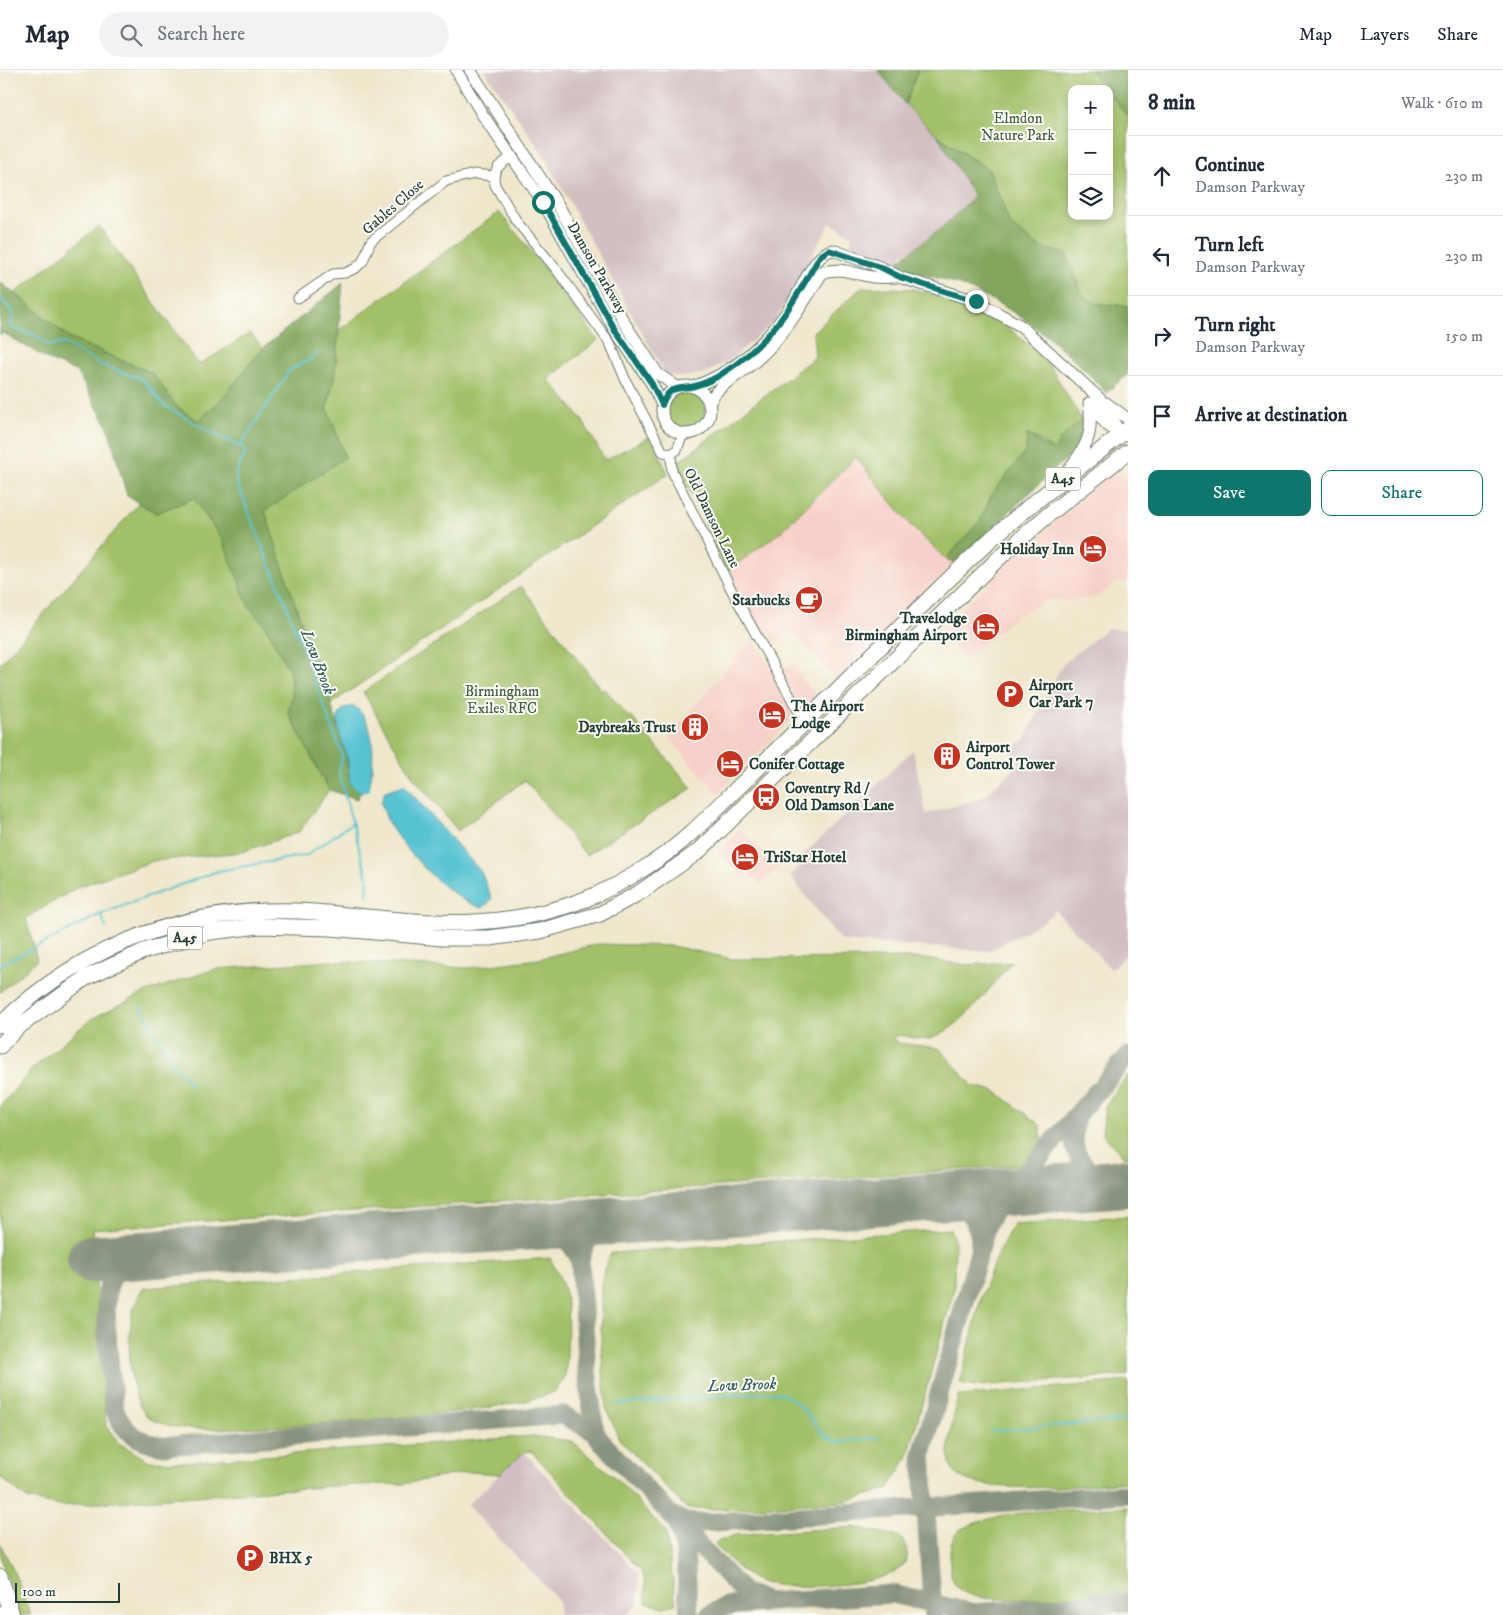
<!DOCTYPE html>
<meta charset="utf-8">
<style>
:root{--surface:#fff;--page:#f2f2f3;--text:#1f2937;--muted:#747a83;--line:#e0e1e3;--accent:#0f766e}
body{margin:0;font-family:"IM FELL DW Pica",serif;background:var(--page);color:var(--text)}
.controls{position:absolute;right:15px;top:15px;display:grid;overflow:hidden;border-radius:10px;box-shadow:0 2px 8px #0003}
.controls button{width:45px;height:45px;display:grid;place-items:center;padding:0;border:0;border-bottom:1px solid var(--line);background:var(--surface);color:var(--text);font:25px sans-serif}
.scale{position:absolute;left:15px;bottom:12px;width:105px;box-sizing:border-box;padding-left:5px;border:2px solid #1f3d34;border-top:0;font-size:14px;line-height:18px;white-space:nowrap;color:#1f3d34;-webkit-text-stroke:4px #fdfcf7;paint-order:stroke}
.stop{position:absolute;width:15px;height:15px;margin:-11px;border:4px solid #0f766e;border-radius:50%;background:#fff}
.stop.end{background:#0f766e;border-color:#fff;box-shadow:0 1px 5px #0008}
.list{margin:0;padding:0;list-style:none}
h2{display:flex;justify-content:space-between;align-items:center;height:65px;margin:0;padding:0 20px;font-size:21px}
h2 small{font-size:16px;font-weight:400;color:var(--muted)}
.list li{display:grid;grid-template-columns:32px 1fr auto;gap:15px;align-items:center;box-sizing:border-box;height:80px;padding:0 20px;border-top:1px solid var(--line)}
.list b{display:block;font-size:19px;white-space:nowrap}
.list p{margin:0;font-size:16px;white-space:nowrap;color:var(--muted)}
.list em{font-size:16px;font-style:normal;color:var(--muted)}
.actions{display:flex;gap:10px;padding:15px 20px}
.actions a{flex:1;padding:11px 0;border:1px solid var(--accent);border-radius:10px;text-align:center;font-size:18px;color:var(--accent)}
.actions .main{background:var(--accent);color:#fff}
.icon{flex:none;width:28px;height:28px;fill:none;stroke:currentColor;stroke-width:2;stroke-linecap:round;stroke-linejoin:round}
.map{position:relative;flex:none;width:1128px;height:1545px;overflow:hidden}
header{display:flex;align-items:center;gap:30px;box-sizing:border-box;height:70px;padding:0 25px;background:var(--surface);border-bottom:1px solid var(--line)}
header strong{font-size:24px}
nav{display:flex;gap:28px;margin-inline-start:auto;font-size:18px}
.search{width:350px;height:45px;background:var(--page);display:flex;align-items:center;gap:12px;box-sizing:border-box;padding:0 18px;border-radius:28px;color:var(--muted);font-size:19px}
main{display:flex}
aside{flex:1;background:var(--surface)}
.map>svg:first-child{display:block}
</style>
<header>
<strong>Map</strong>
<div class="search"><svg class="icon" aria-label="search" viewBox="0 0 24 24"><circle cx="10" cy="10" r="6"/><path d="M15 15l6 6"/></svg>Search here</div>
<nav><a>Map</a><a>Layers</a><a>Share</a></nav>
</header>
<main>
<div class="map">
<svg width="1128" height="1545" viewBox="0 0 1128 1545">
<rect width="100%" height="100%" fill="#fdfcf7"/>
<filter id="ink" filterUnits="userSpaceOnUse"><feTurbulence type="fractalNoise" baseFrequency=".02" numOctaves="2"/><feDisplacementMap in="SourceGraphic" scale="10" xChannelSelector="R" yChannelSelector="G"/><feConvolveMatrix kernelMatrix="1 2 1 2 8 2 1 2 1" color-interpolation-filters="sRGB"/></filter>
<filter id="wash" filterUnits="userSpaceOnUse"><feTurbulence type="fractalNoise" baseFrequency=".0096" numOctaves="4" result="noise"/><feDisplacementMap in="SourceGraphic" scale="20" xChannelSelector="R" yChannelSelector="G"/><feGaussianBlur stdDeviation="1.12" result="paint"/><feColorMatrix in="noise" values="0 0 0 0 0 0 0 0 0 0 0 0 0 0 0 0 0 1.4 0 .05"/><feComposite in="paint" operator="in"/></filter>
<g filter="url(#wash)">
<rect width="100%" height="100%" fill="#efe7cb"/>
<path fill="#f7d1c9" d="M857,386L912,457L946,489L955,493L835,611L831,603L791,560L772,579L740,530L726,502L783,460Z
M1119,403L1128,407V512L1114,514L1096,528L1071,531L1049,529L1017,546L964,590L940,559L1003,499L1109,404Z
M753,568L775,605L793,642V648L718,724L668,667Z
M790,596L819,628L806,640L803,639L796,629L781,601Z
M740,759L780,796L761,814L747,801L742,806L717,783Z"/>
<path fill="#d2bfc1" d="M484,0H878L905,34L938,66L974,126L955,146L916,177L903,184L892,197L854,181L850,171L852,165L830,153L775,251L730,290L704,304L680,307L665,304L541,81Z
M1108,558L1128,560V883L1111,899L1055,840L1044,851L989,881L841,871L790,806L805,791L801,787L913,680L926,744L982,728L1020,693L1009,681L1025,669L1062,595Z
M524,1382L639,1504L638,1534L627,1545H559L558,1530L467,1435Z"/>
<path fill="#a2c067" stroke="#607e4e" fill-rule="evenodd" d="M918,0H1128V236L1097,234L1083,226L1066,184L1039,177L1010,155L989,100L938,66L905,34ZM1072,19H1109V146H1072Z
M499,142L540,192L598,270L548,309L581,348L605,390L651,366L668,404L331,634L293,530L265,441L345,387L327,337L334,309L339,260Z
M99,156L199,295L250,263L263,278L219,332L198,351L177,337L152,303L71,269L15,223Z
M862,217L913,219L957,231L1003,253L1047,291L1082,350L1061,368L1054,381L1043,372L1027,364L1026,381L992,424L981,451L946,489L912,457L856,387L783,460L726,502L698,435L678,402L677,393L815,287L813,262Z
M667 340a19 19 0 1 1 38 0a19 19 0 1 1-38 0Z
M194,428L223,471L248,535L265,555L290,602L292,627L288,642L329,720L299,762L242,782L153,791L78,817L26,848L37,890L0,922V594L139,433L156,443Z
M521,516L602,621L605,619L628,647L631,646L635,651L692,718L586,785L525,710L458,761L413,707L363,622Z
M598,874L672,876L733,889L917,888L967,895L1012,892C990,917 962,958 930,969C918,972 905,962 892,967L898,973L939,978L973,1016L995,1021L1040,1055L1042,1071L1035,1091L1025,1095L92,1159L106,1356L119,1373L149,1391L183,1392L533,1366L572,1371L621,1413L666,1462L676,1534L664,1537L646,1533L645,1510L641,1501L531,1381L524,1382L500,1404L469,1402L403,1414L350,1415L59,1436L27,1429L0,1407V1037L31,1000L91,949L146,922L215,899L331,891L468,898L538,889Z
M1128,1005V1087L1124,1088L1102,1063L1105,1036Z
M1128,1146V1305L975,1316L960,1313L981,1228L995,1189L1013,1154Z
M950,1159L955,1172L954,1219L907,1389L888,1419L843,1432L729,1439H687L619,1369L606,1338L601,1274V1215L604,1199L611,1183Z
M550,1188C557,1202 566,1218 567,1234C568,1250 568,1291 565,1306C564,1310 559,1315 557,1319C536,1344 252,1359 206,1359C193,1359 173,1358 161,1353C157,1352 151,1349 147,1346C125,1326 123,1238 144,1218Z
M1128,1311V1412C1098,1414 964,1430 951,1397C945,1380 954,1344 958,1326Z
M1128,1437V1521C1095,1523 982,1540 959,1519C949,1510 950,1496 950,1484C950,1474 954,1462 963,1458C1008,1437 1078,1441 1128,1437Z
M854,1457L900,1467C943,1520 789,1520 763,1513C744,1507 728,1488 715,1475L716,1472L735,1465Z
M0,1474L11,1495L31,1545H18C14,1521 0,1498 0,1474Z"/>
<path fill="#81a65c" stroke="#507248" d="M878,0H918L905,34Z
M1090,0H1128V46L1109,23V19H1105Z
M938,66L989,100L1010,155L1039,177L1066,184L1083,226L1097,234L1128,236V304L1106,323C1064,274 1010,232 948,211C930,205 910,202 892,197C904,184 918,177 931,166C947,154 960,140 974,126Z
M0,212L71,269L152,303L177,337L198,351L219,332L263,278L343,213L334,309L327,337L345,387L265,441C281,491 297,540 314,589C329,630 347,671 350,714L360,723L357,729L329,720L288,642L292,627L290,602L265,555L248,535L223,471L194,428L156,443L127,426L108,357L77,302L49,290L3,263L0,265Z
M1082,350L1083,366L1072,383L955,493L946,489L980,451L992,424L1026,381L1027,364L1054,381L1061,368Z"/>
<path fill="#57c3d1" stroke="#3b8082" d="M354,636C378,654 374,693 369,720L360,723L350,714L348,692L338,659V647L344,638Z
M404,715L481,802L492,829L483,838C451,831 406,782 389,754C386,748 384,740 381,733L385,721Z"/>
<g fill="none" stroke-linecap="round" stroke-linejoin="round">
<path stroke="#57c3d1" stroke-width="2" d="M0,228L13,242L11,258L33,264L50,276L63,273L102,295L142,309L164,335L208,361L245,379V384L235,404L238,416L284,529L342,685L339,703L368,811L367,825
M240,376L290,300L314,287L318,282
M101,844L106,858
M0,895L101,844L218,801L307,785L351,754
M140,935L176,998L192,1016
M617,1334L774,1322L790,1327L803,1339L824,1365L837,1372L879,1368
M990,1361L1128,1350"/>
<path stroke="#879280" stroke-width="19" d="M1077,1044C1067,1080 1080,1098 1111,1115
M967,1125L997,1117L1017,1106
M938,1127C963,1133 980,1147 980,1174
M612,1151C595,1159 584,1171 580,1190L587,1301L595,1362L600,1370L744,1523L768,1532L892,1524L974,1543L1128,1532
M534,1157C557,1160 570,1168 580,1190
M149,1186C135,1191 118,1195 111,1210C100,1232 112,1310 114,1338C124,1364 137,1371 163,1376L563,1345L595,1362
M672,1445L685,1452L701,1453L1128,1424
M678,1455L685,1481L689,1545
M709,1545L726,1536L762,1533
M933,1545L922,1384L987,1154L996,1137L1128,986"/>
<path stroke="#879280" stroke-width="48" d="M91,1189L442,1162L612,1151L1128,1113"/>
</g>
</g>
<g filter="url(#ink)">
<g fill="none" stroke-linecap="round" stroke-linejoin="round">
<defs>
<path id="street" d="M512,86L498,97L494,106L495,115L517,152L556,199L610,273L626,311L663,382L671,384L672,401L732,521L800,644L813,645
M298,228L333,204L345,203L356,198L363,191L371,171L446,111L474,104L494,106
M671,384L677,380L683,364"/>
<path id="secondary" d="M456,0L482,44L543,132L615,260L652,314L662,335
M470,0L558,135L625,254L658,304L677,317
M662 340a24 24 0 1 1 48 0a24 24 0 1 1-48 0Z
M693,317C735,302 768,272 792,234C801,220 815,182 833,180L880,197L902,208L976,231L1021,256L1100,329L1121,364
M1089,333L1107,355L1120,364
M1106,333L1128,349
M709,335C715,317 729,312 743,301C779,275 799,240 822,203C840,196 854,204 873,207C881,208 889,207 897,207
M1067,402C1086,377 1094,366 1089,333"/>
<path id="highway" d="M0,955C84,872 197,833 315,842C411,850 492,866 586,829C620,815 663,789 690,764C713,743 735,720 757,699C836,623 911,544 991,469L1031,435L1128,359
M0,976L17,958L87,907L144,881L210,862L259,856L331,858L442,868H490L540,861L600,844L639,823L699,781L999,488L1048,445L1128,382
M0,1506L12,1545
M0,1544V1545"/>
</defs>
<use href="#street" stroke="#687869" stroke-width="11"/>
<use href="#secondary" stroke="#687869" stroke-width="13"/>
<use href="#highway" stroke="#687869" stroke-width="17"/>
<use href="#street" stroke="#fff" stroke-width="9"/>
<use href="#secondary" stroke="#fff" stroke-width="11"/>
<use href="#highway" stroke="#fff" stroke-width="15"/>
</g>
</g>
<g fill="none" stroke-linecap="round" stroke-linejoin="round" filter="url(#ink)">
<path stroke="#0f766e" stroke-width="6" d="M543,132L615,260L652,314L662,335C669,314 679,320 695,316C705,313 715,309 723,303C771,273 793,234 820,186L829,180L880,197L902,208L976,231"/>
</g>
<defs>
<symbol id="hotel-disc" viewBox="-11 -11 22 22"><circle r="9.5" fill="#c8321e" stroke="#fdfcf7"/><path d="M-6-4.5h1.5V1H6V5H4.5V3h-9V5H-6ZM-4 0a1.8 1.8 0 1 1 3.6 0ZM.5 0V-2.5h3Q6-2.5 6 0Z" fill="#fff"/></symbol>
<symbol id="cafe-disc" viewBox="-11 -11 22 22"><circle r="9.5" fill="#c8321e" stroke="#fdfcf7"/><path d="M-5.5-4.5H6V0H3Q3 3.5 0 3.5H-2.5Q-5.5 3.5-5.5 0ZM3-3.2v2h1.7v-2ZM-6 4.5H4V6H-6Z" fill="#fff"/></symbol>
<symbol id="parking-disc" viewBox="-11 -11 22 22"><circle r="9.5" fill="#c8321e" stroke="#fdfcf7"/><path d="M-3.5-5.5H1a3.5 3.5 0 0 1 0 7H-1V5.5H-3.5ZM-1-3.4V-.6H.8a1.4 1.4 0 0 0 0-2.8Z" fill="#fff"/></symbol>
<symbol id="building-disc" viewBox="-11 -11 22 22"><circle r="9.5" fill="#c8321e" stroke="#fdfcf7"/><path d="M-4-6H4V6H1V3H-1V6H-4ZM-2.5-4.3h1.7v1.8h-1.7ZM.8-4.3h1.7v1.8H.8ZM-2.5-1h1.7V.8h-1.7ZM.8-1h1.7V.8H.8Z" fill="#fff"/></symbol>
<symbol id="bus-disc" viewBox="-11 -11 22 22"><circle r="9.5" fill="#c8321e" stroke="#fdfcf7"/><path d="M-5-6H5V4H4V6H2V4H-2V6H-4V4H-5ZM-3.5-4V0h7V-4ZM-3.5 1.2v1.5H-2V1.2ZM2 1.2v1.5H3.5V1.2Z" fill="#fff"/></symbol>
</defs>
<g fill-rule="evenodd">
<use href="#hotel-disc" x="1077" y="463" width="32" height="32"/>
<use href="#cafe-disc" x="793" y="514" width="32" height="32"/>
<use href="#hotel-disc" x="970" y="541" width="32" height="32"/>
<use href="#parking-disc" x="994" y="608" width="32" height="32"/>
<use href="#hotel-disc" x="756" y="629" width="32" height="32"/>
<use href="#building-disc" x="679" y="641" width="32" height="32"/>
<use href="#building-disc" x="931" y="670" width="32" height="32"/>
<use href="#hotel-disc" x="714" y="678" width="32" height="32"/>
<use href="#bus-disc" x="750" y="711" width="32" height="32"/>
<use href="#hotel-disc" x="729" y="771" width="32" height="32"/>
<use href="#parking-disc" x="234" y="1472" width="32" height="32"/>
</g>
<g text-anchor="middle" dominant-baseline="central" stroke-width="4" stroke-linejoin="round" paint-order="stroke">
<g fill="#fdfcf7" stroke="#62766e" stroke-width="1">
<rect x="1045.5" y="397.5" width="35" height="23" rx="4"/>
<rect x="167.5" y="856.5" width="35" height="23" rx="4"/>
</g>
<g font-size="14" font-weight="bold" fill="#1f3d34">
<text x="1063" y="409">A45</text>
<text x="185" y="868">A45</text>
</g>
<g font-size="15" fill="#405e41" stroke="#fdfcf7">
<text x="1018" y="48">Elmdon<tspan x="1018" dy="17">Nature Park</tspan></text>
<text x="502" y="621">Birmingham<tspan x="502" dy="17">Exiles RFC</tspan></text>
</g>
<g font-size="15" fill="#1f3d34" stroke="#fdfcf7">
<text transform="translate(393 137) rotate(-41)">Gables Close</text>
<text transform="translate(597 198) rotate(60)">Damson Parkway</text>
<text transform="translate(712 448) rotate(64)">Old Damson Lane</text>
</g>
<g font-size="15" font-weight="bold" fill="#1f3d34" stroke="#fdfcf7" text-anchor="start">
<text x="1074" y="479" text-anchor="end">Holiday Inn</text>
<text x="790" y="530" text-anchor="end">Starbucks</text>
<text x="967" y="548" text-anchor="end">Travelodge<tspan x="967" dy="17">Birmingham Airport</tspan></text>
<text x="1029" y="615">Airport<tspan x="1029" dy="17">Car Park 7</tspan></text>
<text x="791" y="636">The Airport<tspan x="791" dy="17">Lodge</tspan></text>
<text x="676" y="657" text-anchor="end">Daybreaks Trust</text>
<text x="966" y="677">Airport<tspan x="966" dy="17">Control Tower</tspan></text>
<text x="749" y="694">Conifer Cottage</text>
<text x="785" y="718">Coventry Rd /<tspan x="785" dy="17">Old Damson Lane</tspan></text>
<text x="764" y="787">TriStar Hotel</text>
<text x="269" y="1488">BHX 5</text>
</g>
<g font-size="16" font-style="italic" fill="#2d5e5b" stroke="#fdfcf7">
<text transform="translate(318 592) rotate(69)">Low Brook</text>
<text transform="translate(742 1315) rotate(-2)">Low Brook</text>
</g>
</g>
</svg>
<div class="controls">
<button>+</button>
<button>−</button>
<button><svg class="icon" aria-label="layers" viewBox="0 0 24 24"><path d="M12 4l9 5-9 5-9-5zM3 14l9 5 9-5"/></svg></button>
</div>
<div class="scale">100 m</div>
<div class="stop" style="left:543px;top:132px"></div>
<div class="stop end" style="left:976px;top:231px"></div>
</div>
<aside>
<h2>8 min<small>Walk · 610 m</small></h2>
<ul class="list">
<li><svg class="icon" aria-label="ahead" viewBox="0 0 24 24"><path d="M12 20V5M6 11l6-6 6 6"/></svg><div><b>Continue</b><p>Damson Parkway</p></div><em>230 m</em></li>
<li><svg class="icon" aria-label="left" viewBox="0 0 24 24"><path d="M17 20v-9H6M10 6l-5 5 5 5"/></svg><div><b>Turn left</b><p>Damson Parkway</p></div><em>230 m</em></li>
<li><svg class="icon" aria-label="right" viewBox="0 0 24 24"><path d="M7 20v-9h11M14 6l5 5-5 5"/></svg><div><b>Turn right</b><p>Damson Parkway</p></div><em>150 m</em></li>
<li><svg class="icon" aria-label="arrive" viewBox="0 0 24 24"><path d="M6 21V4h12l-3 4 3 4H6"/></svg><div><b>Arrive at destination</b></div></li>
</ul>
<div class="actions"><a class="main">Save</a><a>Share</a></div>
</aside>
</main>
